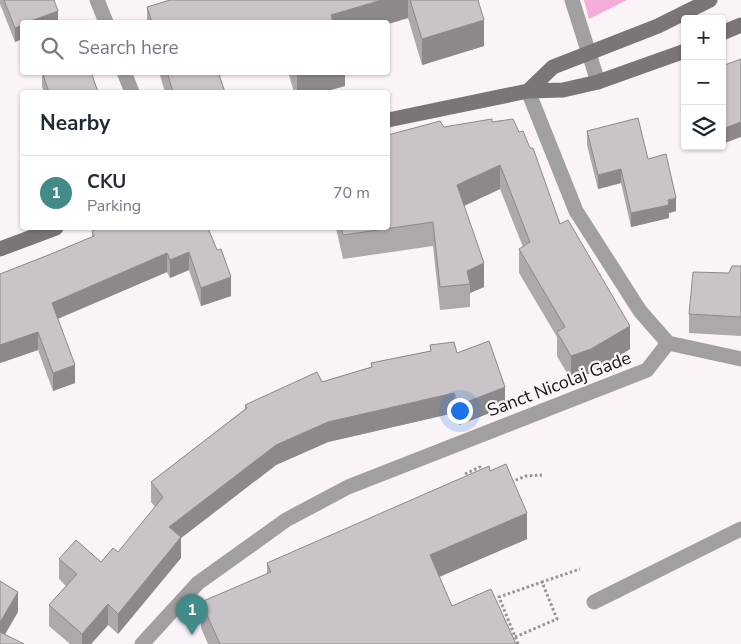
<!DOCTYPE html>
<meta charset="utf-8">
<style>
:root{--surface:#fff;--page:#f6f6f7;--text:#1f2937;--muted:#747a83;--line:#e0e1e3;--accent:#438b88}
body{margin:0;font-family:"Nunito Sans",sans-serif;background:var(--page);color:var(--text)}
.controls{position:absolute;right:15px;top:15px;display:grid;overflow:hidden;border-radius:5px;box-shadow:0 1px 4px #0004}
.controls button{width:45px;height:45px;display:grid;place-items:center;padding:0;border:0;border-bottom:1px solid var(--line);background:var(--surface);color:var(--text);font:25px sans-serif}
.you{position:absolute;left:459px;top:410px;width:18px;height:18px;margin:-12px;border:4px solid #fff;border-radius:50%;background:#1a73e8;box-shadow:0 0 0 8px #1a73e833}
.badge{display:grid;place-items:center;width:32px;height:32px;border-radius:50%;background:var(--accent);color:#fff;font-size:16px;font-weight:700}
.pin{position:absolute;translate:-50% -41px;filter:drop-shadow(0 1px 2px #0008)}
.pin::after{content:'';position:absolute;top:26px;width:18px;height:15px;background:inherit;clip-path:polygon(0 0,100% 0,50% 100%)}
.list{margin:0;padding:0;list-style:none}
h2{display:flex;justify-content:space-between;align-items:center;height:65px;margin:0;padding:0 20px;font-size:21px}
h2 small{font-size:16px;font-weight:400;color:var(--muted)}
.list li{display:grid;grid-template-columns:32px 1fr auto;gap:15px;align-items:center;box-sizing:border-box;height:75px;padding:0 20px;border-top:1px solid var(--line)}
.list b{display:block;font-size:19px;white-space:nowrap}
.list p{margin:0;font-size:16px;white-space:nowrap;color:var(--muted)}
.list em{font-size:16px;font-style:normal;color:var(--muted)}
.icon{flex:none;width:28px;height:28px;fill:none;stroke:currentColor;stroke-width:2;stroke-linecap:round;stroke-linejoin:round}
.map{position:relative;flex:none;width:741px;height:644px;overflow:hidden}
.search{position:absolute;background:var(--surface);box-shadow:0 1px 4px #0004;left:20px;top:20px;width:370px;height:55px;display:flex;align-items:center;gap:12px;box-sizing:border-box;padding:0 18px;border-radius:5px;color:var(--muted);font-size:19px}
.panel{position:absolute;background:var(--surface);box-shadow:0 1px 4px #0004;left:20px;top:90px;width:370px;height:140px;border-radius:5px}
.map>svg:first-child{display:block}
</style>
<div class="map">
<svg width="741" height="644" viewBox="0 0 741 644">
<rect width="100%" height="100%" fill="#faf3f7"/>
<path fill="#f4acd8" d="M584,0H627L589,19Z"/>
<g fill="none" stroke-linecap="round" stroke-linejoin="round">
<path stroke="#999497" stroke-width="3" stroke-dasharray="2.5 2.5" stroke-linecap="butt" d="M465,474L480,467L484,473
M511,482L526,476L542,475
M515,637L557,619L542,582L580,569
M518,644L499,597L542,582"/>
<path stroke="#a29fa0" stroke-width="15" d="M572,0L598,82
M594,602L741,529"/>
<path stroke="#a29fa0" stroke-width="15" d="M97,0L106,22
M124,72L132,92
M528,91L576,211L640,311L668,343
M668,343L741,359
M142,644L198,583L286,520L348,487L647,370L668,343"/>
<path stroke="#7a7678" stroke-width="15" d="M722,33L741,25
M528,91L553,67L658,26L710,0
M388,120L528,91L563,90L598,82L685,51
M0,249L56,228"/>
</g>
<path fill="#aea8ab" d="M0,0H54L58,22H22V39L15,42L0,4Z
M170,0H478L484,46L422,65L408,18L388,24V22H147V7Z
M42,72H91L98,92H44L42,87Z
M159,72H229L219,76L225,92H165Z
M288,72H345V86L323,92H294Z
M492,122L560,224L630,349L591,373L571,380L557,356V337L519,273V249L523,247L500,189L464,206L484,287L470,293V307L440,310L433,246L343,259L336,228H388L444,127Z
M587,131L648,159L676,211L669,213V218L631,227L621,183L598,189L587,145Z
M208,228L231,296L201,306L189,270L170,278L167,272L58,319L75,383L53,391L38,350L0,363V274L51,254L92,237V231Z
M741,266V336L689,333V314L729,273Z
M430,345L457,353L505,407L459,425L454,413L328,442L276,465L181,538V558L118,634L108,625L91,644H70L49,626V605L66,586L59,579V559L101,562L118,552L155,507L151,502V482L245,409V405L371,367V363L430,351Z
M490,471L527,539L439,577L452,606L516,644H208L201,628V602L267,574V563Z"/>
<path fill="#8d888b" d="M382,0H408V18L388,24V22H331V15Z
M58,11V22H28Z
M484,20V46L422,65V39Z
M22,25V39L15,42V28Z
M212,72H229L212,78Z
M302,72H345V86L323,92H297V74Z
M741,122V137L722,144V129Z
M500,165V189L457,209V185Z
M621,169V183L598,189V175Z
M676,198V211L669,213V218L631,227V213Z
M189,252V270L170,278V260Z
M167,253V272L52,321V303Z
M484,263V287L470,293V284L467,271Z
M231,277V296L201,306V288Z
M630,326V349L591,373L571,380V356Z
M38,332V350L0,363V345Z
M75,365V383L53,391V373Z
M505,387V407L459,425V405Z
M454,393V413L328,442L276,465L181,538V558L118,634V614L169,527L276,445L328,422Z
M527,513V539L430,581V555Z
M18,592V612L0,643V622Z
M108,604V625L91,644H82V634Z"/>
<path fill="#cac3c7" stroke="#8d888b" d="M4,0H54L58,11L28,22H22V25L15,28Z
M170,0H382L331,15L333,22H152L147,7Z
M410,0H478L484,20L422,39Z
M741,59V122L722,129V66Z
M42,72H91L98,92H49Z
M167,72H218L225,92H173Z
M638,118L648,159L666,154L676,198L668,200L669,205L631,213L621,169L598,175L587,131Z
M492,119V122L513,119L519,132L523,131L530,148H533L560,224L568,220L630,326L591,349L571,356L557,332L565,327L519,249L530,242L500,165L457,185L484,263L467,271L470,284L440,287L433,222L343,235L341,228H388V135L440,121L444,127Z
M101,228H208L217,250L221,249L231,277L201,288L189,252L170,260L167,253L52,303L75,365L53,373L38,332L0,345V274L51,254L94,236L92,231Z
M732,266H741V317L689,314L693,272L729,273Z
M489,341L505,387L459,405L454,393L328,422L276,445L169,527L181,537L118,614L108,604L82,634L49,605L77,574L59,559L76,540L101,562L113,548L118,552L163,497L151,482L247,408L245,405L317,372L322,382L372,367L371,363L431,351L430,345L454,342L457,353Z
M506,464L527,513L430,555L452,606L491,589L516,644H220L201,602L271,572L267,563L489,466L490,471Z
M0,581L18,592L0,622Z
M0,632L24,644H0Z"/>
<g text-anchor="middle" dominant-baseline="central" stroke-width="4.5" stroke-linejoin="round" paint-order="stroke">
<g font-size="18" fill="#181617" stroke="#faf3f7">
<text transform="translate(559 384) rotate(-21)">Sanct Nicolaj Gade</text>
</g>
</g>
</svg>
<div class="controls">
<button>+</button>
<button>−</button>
<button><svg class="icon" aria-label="layers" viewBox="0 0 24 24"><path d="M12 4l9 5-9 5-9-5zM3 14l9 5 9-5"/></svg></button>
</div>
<div class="you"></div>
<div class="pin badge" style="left:192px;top:635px">1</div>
<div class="search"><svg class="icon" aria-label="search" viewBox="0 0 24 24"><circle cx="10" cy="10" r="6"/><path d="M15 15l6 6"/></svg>Search here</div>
<section class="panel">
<h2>Nearby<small></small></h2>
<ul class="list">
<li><span class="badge">1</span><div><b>CKU</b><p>Parking</p></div><em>70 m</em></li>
</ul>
</section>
</div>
